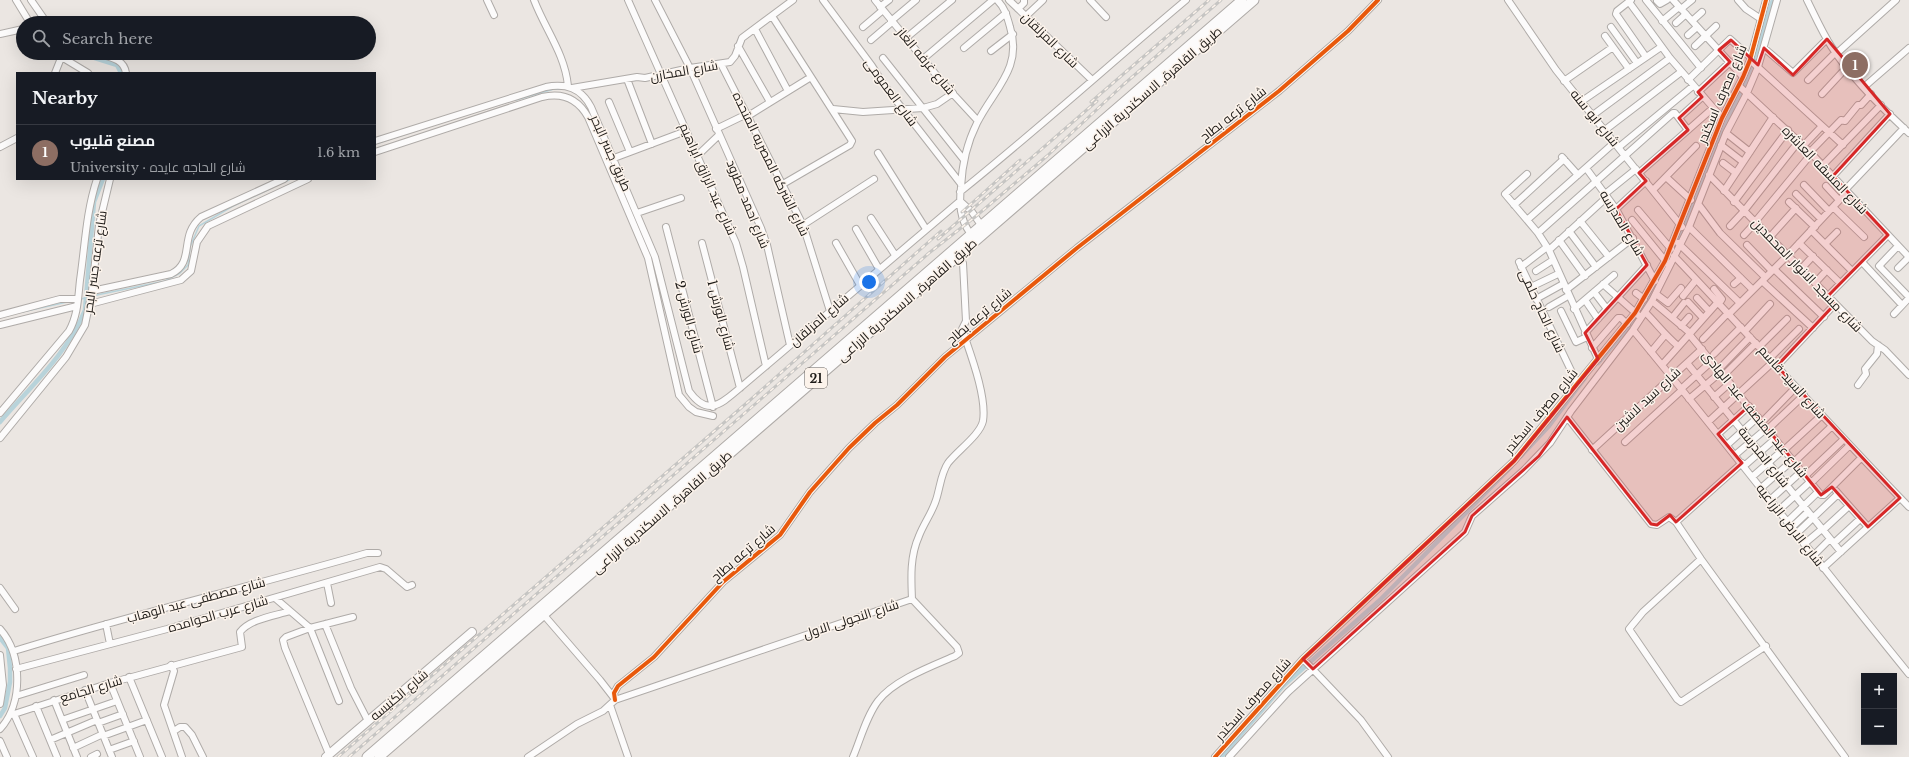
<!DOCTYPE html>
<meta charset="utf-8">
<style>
:root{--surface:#171b24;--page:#20242c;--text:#f1f3f6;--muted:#9ea1a6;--line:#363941;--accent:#0b8043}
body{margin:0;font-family:"Libre Baskerville",Cairo,serif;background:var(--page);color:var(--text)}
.controls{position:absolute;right:12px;bottom:12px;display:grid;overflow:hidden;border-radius:0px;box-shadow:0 4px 16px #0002}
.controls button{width:36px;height:36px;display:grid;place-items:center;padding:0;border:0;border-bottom:1px solid var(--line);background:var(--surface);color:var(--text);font:20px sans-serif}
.you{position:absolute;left:869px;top:282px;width:14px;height:14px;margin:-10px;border:3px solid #fff;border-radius:50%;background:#1a73e8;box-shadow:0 0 0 6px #1a73e833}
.badge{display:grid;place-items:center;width:26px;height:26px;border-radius:50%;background:var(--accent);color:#fff;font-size:13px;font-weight:700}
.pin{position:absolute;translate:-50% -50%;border:2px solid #fff;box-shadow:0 1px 4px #0006}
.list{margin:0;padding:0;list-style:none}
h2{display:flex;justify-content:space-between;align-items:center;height:52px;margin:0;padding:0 16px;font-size:17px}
h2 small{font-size:13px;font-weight:400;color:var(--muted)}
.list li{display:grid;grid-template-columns:26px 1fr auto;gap:12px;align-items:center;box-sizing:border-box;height:56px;padding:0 16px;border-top:1px solid var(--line)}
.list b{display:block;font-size:15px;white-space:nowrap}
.list p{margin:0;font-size:13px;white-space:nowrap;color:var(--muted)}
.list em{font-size:13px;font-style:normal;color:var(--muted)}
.icon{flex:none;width:22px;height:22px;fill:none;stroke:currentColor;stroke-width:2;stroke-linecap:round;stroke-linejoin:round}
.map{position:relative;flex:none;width:1909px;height:757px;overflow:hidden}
.search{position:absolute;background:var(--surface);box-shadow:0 4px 16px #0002;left:16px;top:16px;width:360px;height:44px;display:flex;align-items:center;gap:10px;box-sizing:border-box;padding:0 14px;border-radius:22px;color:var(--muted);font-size:15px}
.panel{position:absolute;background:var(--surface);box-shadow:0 4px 16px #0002;left:16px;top:72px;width:360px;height:108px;border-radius:0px}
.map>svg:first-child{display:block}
</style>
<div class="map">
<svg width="1909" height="757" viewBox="0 0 1909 757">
<rect width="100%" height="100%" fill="#ebe6e2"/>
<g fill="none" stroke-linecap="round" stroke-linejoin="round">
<path stroke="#b8d3da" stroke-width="1.5" d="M516,100L554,89H562
M375,144L428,127
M285,182L290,179
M92,296L165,281L180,273L188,265L190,247L199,226L233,206L272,188
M81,299L89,297
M22,312L67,302"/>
<path stroke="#b8d3da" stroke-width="4.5" d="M79,53L117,65L121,73
M1671,257L1716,148L1749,73L1773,0
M1598,363L1646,306L1656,287
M0,422C30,387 68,353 85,310L94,202L103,179
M1521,456L1549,426L1585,378
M0,638L8,648L10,668V682L5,708L0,716
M1221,757L1283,686L1380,600L1511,467"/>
<defs>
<path id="minor" d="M16,0L30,23
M31,0L47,23
M487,0L494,15
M534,0C545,29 565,54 568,86
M628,0L736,243L743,267L766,366
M655,0L690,68L761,228L767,245L790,345
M823,0L872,66L884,85L961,184
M875,0L942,82L978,121
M1009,0L1091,79
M1090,0L1106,17
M1508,0L1556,70L1682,227
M1631,0L1617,11L1616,14L1646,57
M1646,0L1701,68
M1673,0L1743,77
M1738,0L1746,9L1761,19
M1807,0C1815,16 1822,32 1831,46C1849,75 1884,110 1909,133
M1657,1L1660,4L1667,0
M1629,2L1670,58L1722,118
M880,7L889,0
M1018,9L1024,3V0
M1681,9L1692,0
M772,16L852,141L850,145L783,184
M1026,16L1043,0
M891,21L916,0
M1662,21L1679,7
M1692,21L1702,12
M1676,23L1686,14
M863,27L883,10
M1611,27L1637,63
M755,29L788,91
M0,34L23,29
M1688,35L1697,27
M1605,36L1629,69
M906,38L952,0
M871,40L892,22
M738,46L770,102
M1695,46L1716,26
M964,48L1006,13
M1764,48L1793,73L1827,39
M991,51L1013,34
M55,53L88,73
M96,53C108,57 124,58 126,73
M1836,54L1896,0
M883,58L964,160
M923,59L993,0
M1750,60L1843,145
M721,64L803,225L830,311
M55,73L61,58
M627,79L652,144
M1688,80L1730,39L1750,57
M1808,80L1835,53
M1564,81L1613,47
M1739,86L1810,152L1909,257
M1864,87L1909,48
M572,88L637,77L645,78L690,68L730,62L735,56L742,38L793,0
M1698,92L1730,62
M1822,94L1847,67
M1582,101L1661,47
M609,102L630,152
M833,109L863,112L923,108L937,104L953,93
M1593,115L1670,58
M748,116L811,77
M1679,118L1702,97
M716,129L747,114
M1605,130L1681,72
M1726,133L1750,152
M375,141L546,87C566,83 581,88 591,107L655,257L689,391C708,418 722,403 740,388L960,201
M1721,145L1743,162
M1804,145L1822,126
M0,147L17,138
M1619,147L1693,86
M375,152L542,97C563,92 578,99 588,117L648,258L679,395L689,407L696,412L713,416
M1810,152L1841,120L1845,121L1858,105H1861L1871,94
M878,153L926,229
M697,156L719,135
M1562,157L1578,175
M614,158L686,131
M1723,163L1736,173
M1823,165L1881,105
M1586,168L1616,209L1655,281
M1639,173L1713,108
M1527,174L1505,194L1538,233L1549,250L1598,359
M1709,175L1872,341L1885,350L1909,375
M1833,176L1890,114
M1666,177L1691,200
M1804,185L1829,211
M1826,186L1839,200
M1653,190L1696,146
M1845,190L1904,128
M1724,191L1773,117
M960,192C1037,130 1110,64 1186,0
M1605,194L1636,169
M1796,194L1821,219
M960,201L972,212L981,225
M1734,202L1788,130
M1789,202L1815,227
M1514,205L1564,159
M1699,205L1720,233L1765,277
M1833,207L1864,237
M1616,209L1646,181
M1638,210L1671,249
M637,213L681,198
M871,218L895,255
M1527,220L1615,142
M1632,220L1667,263
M1580,221L1609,257
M1755,222L1812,153
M803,225L874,179
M1730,226L1744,211L1799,141
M666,227L713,407
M1689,227L1753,290
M856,229L879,269
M1811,230L1852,271
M1569,231L1596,267
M970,233C960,219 959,204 961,187C962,165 967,143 977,123C994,89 1023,68 1010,27C1007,16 1005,8 997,0
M1538,233L1673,113H1675L1688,130
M1744,235L1755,223
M1770,237L1796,208
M1559,240L1585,276
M702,243L740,388
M836,243L860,285
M1678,243L1740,303
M1799,243L1840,283
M1825,244L1837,232
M1747,245L1772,271
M1898,246L1879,266L1909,297
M1549,250L1607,197
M1674,256C1753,339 1829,425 1909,507
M1519,262L1577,383
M1862,262L1902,305
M1521,267L1547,247
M1898,268L1909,257
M1774,269L1824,317
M1801,269L1813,256
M1536,271L1553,260
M1762,281L1813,328
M1815,283L1827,270
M1603,284L1638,315
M1734,284L1741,278
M1531,287L1558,274
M1714,289L1722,299L1719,304
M1566,290L1633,238
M92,291L171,274C196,262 178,236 201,217L284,179
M1594,292L1607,309
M1636,293L1644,299
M1656,294L1668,303L1681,288
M1683,296L1696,280
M1828,296L1888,235
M1697,298L1709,311
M1536,299L1563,284
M1585,300L1598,319
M1652,301L1690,333
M1688,302L1703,318
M90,304L181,280L191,271L197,242L208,226L308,179
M1549,307L1568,296
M1574,309L1614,275
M1561,311L1576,342L1587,337
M1645,312C1657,324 1665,335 1678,346
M1729,314L1788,255L1847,192
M1894,314L1909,298
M0,315L60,299H78
M1672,318L1684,303
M0,325L77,306
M1681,326L1689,317
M1633,330C1727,443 1816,560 1909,674
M1745,331L1770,304
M1585,333L1647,265
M1689,334L1821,495H1824L1861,458
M1703,339L1728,313
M1760,346L1787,319
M1592,348L1618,318H1621L1627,324
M1651,352L1665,335
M1714,354L1741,327
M1770,358L1799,329
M1687,363L1841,552
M1662,365L1718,302
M1777,366L1835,304
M1719,369L1750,337
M1724,375L1756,343
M1858,385L1866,374L1865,369L1877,354L1878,345
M1681,389L1712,361
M1714,397L1730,383
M1689,399L1721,372
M0,413L69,331C78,315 78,298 80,280C85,246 86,212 97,179
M1567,417L1651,524L1657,525L1669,517L1676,522L1701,559L1845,757
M1708,422L1773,362
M1762,422L1796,387
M1768,429L1804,395
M1718,434L1749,406
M0,438L66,357L85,325L92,291L99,225L110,179
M1625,442L1682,390
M1727,445L1758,417
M1592,450L1702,349
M1784,450L1822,415
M1735,455L1767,428
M1794,462L1832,426
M1744,466L1775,439
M1805,476L1844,439
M1752,477L1784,449
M1811,483L1850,445
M1761,488L1793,460
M1836,491L1868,527
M1770,500L1802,471
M1778,511L1810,482
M1676,522L1742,463
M1787,522L1818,492
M1791,528L1808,512
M1823,530L1849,506
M1796,534L1838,494
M1834,543L1860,519
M1804,544L1822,529
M1813,556L1830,539
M1701,559L1643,612L1629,629L1677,699L1681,702L1766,646
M1823,568L1900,498
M327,583L331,603
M0,588L15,609
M275,598L310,628L339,701
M912,599C911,577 910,556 919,536C924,523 932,513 936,500C940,488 941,473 948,463C957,451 980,435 983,421C987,396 970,353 962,329L966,321L963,263L958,255
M543,614L600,680L614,698
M106,624L110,644
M325,624L351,688L368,721
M0,629C23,655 23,704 0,729
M14,651C130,615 249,587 367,553H378
M0,655L3,685L0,704
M1303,659L1361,720L1388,757
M171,665L174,671L164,705L182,757
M16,669L167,629L380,567L386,569L407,587L412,585
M129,677L162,757
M110,683L140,757
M85,690L112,757
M16,696L84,675
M54,700L77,757
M615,700L614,693L618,686L654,657L723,582L780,535L810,492L849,448L875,423L897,405L945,357L1077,248L1279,91L1348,31L1378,0
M615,700L912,599
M610,705L628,757
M36,706L57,757
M14,714L33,757
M11,715L110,683L242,647L240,632C250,619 274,616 290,611
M62,720L117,701
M98,723L123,714
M174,731L180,727H185L192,735L203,757
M103,736L147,720
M50,740L97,720
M0,741L7,757
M73,748L103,734
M109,750L134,741
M329,754L285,648L283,640L286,637L310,628L353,617
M91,757L97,754
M528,757L577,724L603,711L615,700
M853,757C861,738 866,717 878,701C894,680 932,666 955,656L959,653L957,647L912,599
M1215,757L1303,659L1514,461L1635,313L1665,261L1722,118L1743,77L1750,60L1766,0
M1229,757L1288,692L1465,532L1472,516L1523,471L1550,443L1571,411L1633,330L1652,301L1689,227L1726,133L1747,93L1758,67L1777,0"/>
<path id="major" d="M326,757L472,632"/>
<path id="highway" d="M367,757L1242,0
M379,757L1254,0"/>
</defs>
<use href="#minor" stroke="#afaba8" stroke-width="8"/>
<use href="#major" stroke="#afaba8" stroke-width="10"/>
<use href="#highway" stroke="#afaba8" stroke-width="11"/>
<use href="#minor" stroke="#fcfbfb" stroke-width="6"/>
<use href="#major" stroke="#fcfbfb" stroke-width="8"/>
<use href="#highway" stroke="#fcfbfb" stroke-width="9"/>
<defs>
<path id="rail" d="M1091,102L1209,0
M962,212L1020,160
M938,239L1097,101
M338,757L749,401L941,231
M349,757L929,253L975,217L1047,156L1123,85L1221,0"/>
</defs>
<use href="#rail" stroke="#c6c5c3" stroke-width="3"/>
<use href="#rail" stroke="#fcf3eb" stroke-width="1.5" stroke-dasharray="4.5" stroke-linecap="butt"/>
<defs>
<path id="cycleway" d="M615,700L614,693L618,686L654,657L723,582L780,535L810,492L849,448L875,423L897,405L945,357L1077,248L1279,91L1348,31L1378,0
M1215,757L1303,659L1514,461L1635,313L1665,261L1722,118L1743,77L1750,60L1766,0"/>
</defs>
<use href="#cycleway" stroke="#fcf3eb" stroke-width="6"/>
<use href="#cycleway" stroke="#e8590c" stroke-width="4"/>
</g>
<path fill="#d62828" fill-opacity="0.2" stroke="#d62828" stroke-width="3" stroke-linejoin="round" d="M1827,39L1890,114L1833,176L1888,235L1828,296L1835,304L1777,366L1900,498L1868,527L1832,487L1821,495L1749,406L1718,434L1742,463L1676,522L1670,515L1657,525L1651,524L1567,417L1539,456L1472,516L1465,532L1313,669L1303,659L1514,461L1598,359L1585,333L1647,265L1616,209L1646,181L1639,173L1688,130L1679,118L1702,97L1698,92L1730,62L1719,50L1731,40L1758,65L1764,48L1793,75Z"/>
<g text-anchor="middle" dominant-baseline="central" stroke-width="3" stroke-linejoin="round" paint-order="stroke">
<rect fill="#fcf3eb" stroke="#605b57" stroke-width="1" x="805" y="368" width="22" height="20" rx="3"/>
<g font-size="12" font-weight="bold" fill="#1d1a17">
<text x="816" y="378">21</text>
</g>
<g font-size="13" fill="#1d1a17" stroke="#fcf3eb">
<text transform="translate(1050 40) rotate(44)">شارع المزلقان</text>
<text transform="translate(926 61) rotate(50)">شارع غرفه الغاز</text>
<text transform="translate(684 71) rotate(-10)">شارع المخازن</text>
<text transform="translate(1152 88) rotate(-41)">طريق القاهرة, الاسكندرية الزراعى</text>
<text transform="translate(891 92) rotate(54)">شارع العمومى</text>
<text transform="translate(1722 94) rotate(-67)">شارع مصرف اسكندر</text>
<text transform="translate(1233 114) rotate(-38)">شارع ترعه بطاح</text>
<text transform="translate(1595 118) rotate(51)">شارع ابو سنه</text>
<text transform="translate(611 153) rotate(66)">طريق جسر البحر</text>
<text transform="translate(771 164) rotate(64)">شارع الشركه المصريه المتحده</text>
<text transform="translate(1825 170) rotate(46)">شارع المسقه العاشره</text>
<text transform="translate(708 179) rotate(66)">شارع عبد الرازق ابراهيم</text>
<text transform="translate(748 204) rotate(68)">شارع احمد مطرود</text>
<text transform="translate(1622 223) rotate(59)">شارع المدرسه</text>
<text transform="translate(95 262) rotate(-82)">شارع ترعه جسر البحر</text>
<text transform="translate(1807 275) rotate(46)">شارع مسجد الانوار المحمدين</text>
<text transform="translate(907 300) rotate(-41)">طريق القاهرة, الاسكندرية الزراعى</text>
<text transform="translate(1542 311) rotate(65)">شارع الحاج حلمى</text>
<text transform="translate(721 315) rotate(75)">شارع الورش 1</text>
<text transform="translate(979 316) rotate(-40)">شارع ترعه بطاح</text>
<text transform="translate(689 317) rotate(75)">شارع الورش 2</text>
<text transform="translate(819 320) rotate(-41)">شارع المزلقان</text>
<text transform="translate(1792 382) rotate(48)">شارع السيد قاسم</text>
<text transform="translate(1647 399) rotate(-43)">شارع سيد لاشين</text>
<text transform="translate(1541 411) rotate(-50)">شارع مصرف اسكندر</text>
<text transform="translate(1755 414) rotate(51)">شارع عبد المنصف عبد الهادى</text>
<text transform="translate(1764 457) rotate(51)">شارع المدرسة</text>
<text transform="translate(662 512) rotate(-41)">طريق القاهرة, الاسكندرية الزراعى</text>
<text transform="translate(1790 525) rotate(52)">شارع الارض الزراعيه</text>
<text transform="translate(743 553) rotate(-41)">شارع ترعه بطاح</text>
<text transform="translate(196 600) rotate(-15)">شارع مصطفى عبد الوهاب</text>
<text transform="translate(218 614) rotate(-16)">شارع عرب الحوامده</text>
<text transform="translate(851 619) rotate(-18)">شارع النجولى الاول</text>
<text transform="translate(91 689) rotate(-17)">شارع الجامع</text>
<text transform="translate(399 695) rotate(-40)">شارع الكنيسه</text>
<text transform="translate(1253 699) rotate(-48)">شارع مصرف اسكندر</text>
</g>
</g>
</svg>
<div class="controls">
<button>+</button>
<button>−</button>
</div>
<div class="you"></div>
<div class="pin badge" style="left:1855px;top:65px;background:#8d6e63">1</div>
<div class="search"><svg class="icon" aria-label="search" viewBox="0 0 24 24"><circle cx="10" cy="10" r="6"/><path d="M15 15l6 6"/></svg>Search here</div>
<section class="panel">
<h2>Nearby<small></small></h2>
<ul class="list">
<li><span class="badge" style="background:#8d6e63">1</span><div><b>مصنع قليوب</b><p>University · شارع الحاجه عايده</p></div><em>1.6 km</em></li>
</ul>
</section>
</div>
